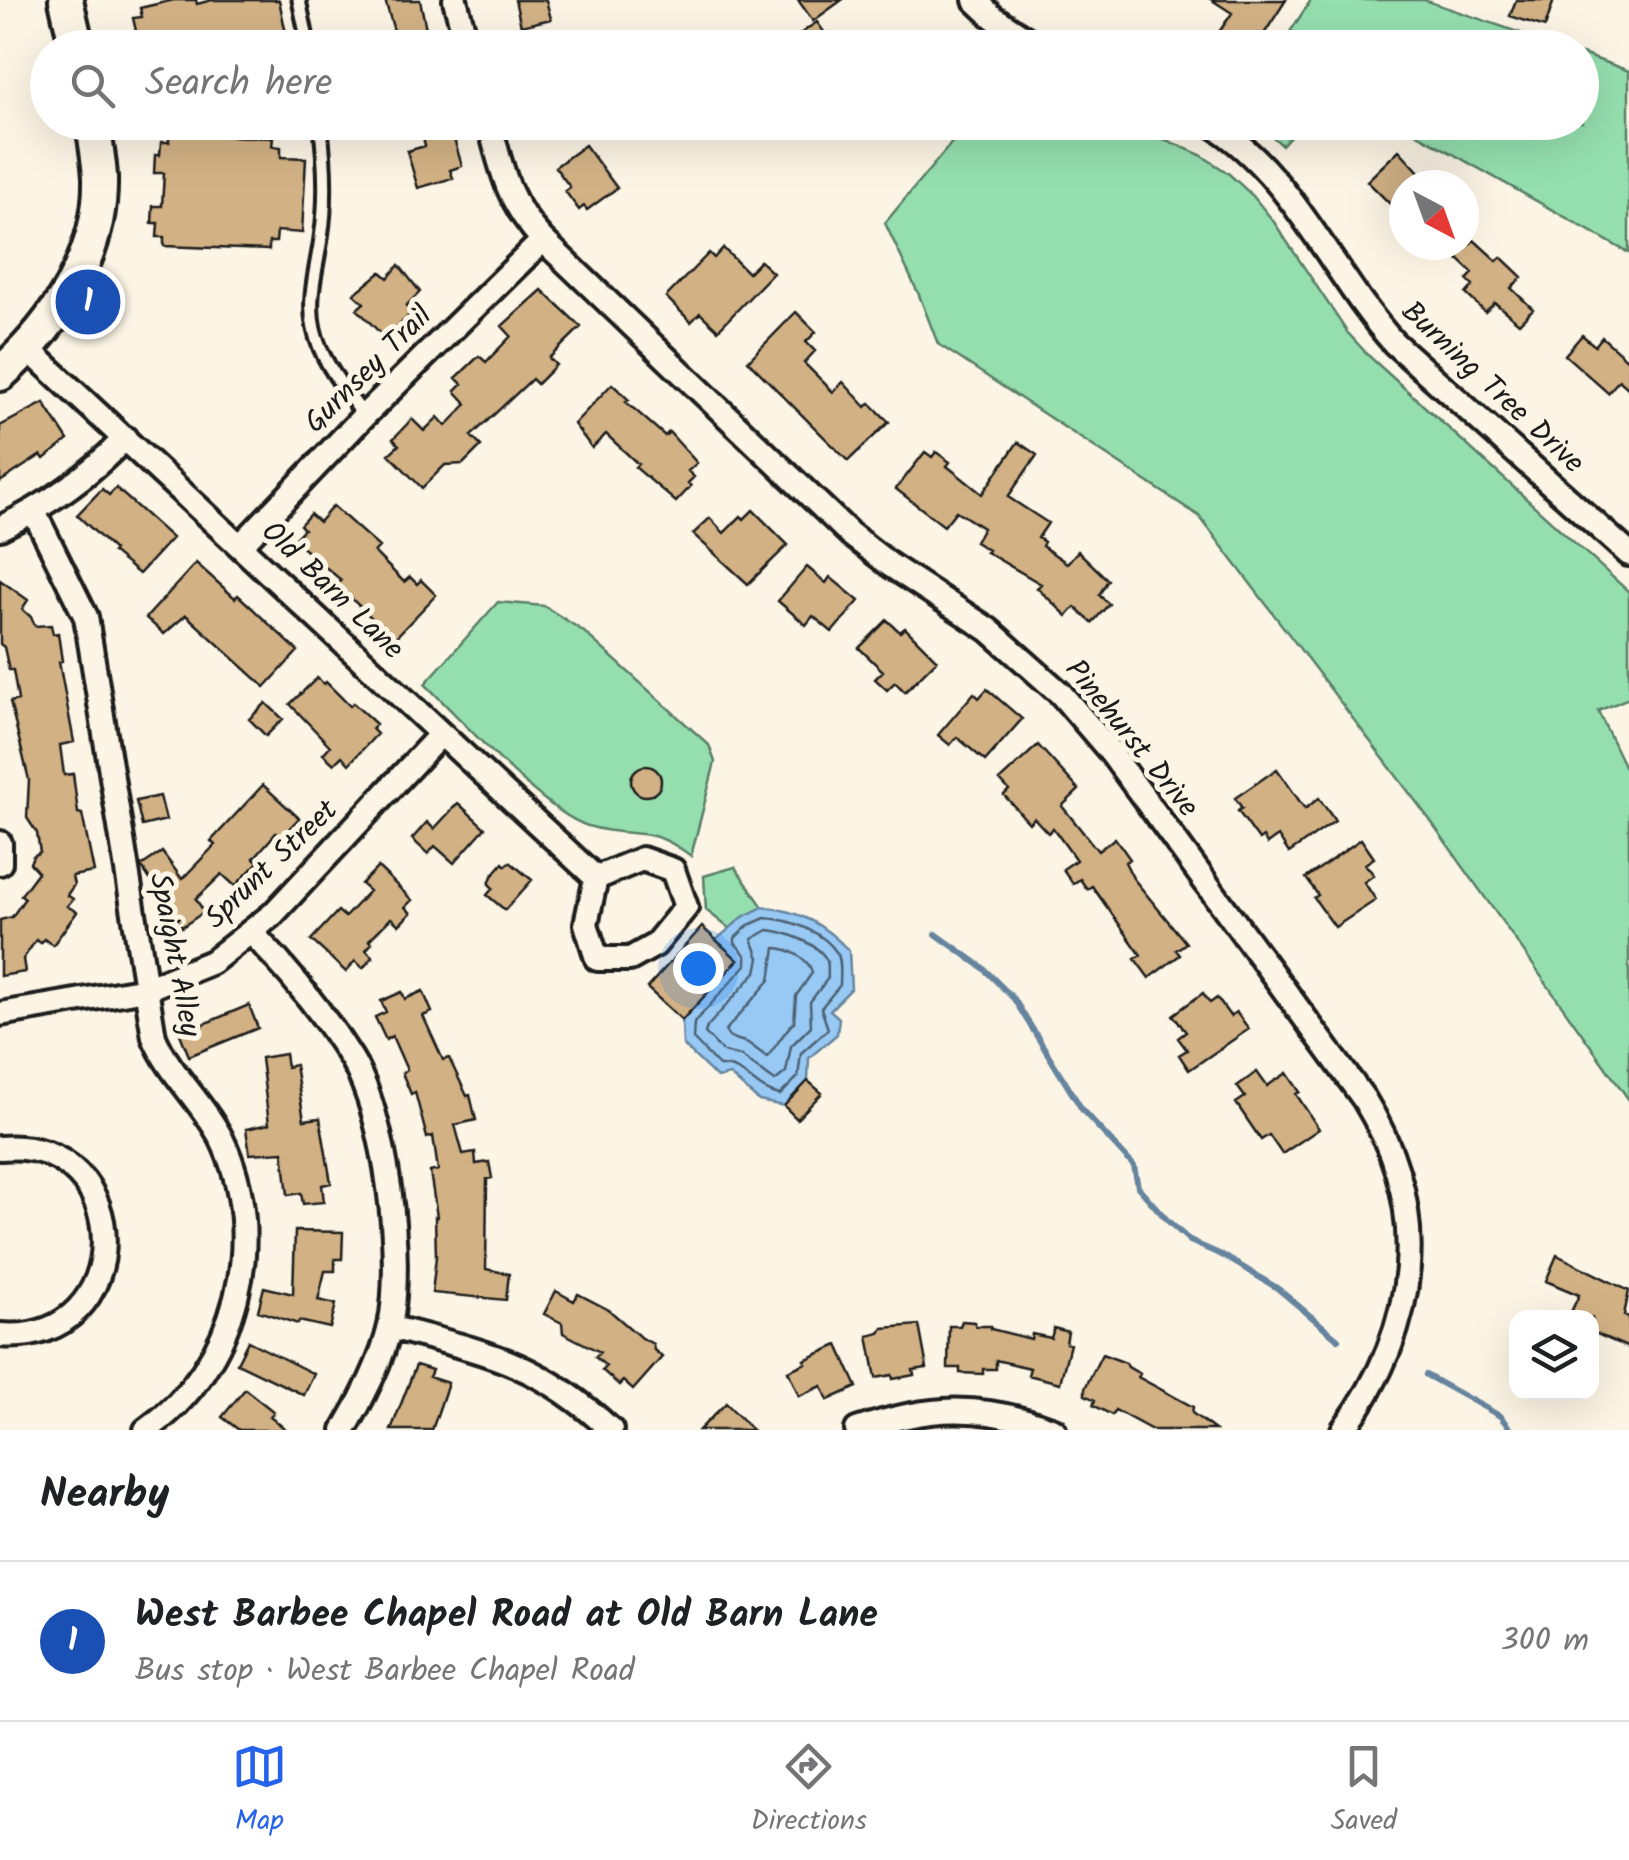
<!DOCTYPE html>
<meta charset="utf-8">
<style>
:root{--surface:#fff;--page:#f2f2f2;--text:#202124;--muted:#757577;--line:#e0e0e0;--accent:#2563eb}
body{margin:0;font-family:Kalam,sans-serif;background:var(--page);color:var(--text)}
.controls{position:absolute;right:30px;bottom:30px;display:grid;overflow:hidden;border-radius:20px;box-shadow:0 10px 40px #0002}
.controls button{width:90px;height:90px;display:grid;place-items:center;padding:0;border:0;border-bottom:2px solid var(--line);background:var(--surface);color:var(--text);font:50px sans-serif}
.compass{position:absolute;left:1389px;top:170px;width:90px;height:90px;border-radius:50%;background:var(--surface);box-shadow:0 10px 40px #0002;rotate:139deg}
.you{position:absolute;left:698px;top:968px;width:35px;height:35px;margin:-25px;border:8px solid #fff;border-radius:50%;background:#1a73e8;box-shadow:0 0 0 15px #1a73e833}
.badge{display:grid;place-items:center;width:65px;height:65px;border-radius:50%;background:var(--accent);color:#fff;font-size:32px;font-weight:700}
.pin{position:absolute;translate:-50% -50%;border:5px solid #fff;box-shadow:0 2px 10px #0006}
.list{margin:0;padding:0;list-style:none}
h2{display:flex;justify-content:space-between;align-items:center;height:130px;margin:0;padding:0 40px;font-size:42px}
h2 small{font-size:32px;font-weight:400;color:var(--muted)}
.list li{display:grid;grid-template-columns:65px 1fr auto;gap:30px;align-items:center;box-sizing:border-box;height:160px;padding:0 40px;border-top:2px solid var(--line)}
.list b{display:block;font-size:38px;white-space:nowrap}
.list p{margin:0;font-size:32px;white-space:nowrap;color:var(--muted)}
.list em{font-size:32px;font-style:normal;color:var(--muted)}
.icon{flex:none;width:55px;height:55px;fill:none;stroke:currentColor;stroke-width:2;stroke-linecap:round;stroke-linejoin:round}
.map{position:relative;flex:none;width:1629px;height:1430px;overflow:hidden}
.search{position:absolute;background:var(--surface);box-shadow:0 10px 40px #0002;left:30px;right:30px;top:30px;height:110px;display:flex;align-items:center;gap:25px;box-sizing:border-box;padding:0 35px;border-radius:55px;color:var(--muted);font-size:38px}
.sheet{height:290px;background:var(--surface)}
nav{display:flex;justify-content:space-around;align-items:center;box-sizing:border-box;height:140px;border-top:2px solid var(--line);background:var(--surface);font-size:28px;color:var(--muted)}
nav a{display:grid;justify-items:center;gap:5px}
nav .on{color:var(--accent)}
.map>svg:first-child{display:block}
</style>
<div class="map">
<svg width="1629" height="1430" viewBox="0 0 1629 1430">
<rect width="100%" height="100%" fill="#fcf5e5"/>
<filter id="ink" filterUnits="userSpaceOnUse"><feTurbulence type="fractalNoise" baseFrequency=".01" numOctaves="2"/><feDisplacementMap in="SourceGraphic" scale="20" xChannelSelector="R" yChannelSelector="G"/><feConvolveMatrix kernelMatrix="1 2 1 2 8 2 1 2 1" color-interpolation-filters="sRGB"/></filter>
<g filter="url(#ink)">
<path fill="#95dfaf" stroke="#587e66" stroke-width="2.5" d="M1311,0H1424L1562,47H1280Z
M1582,54L1629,71V253L1398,123L1582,122Z
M969,122L1127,123L1201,155L1228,173L1253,196L1274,222L1347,332L1370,357L1629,592V698L1598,711L1629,776V1100L1430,820L1199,516L938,344L919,295L885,223Z
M1257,123H1302L1282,145Z
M498,602L544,606L583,631L709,745L715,762L691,856C646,822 633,840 588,826C542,811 463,721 425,684Z
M735,867L763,907L743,917L730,929L706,910L704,876Z"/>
<path fill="#97c9f4" stroke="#66849e" stroke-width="2.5" d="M763,907C799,910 825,925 849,951L851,989L830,1010L839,1018L837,1034L809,1058L808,1081L784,1106L759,1101L730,1075L717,1078L683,1045L682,1021L738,960L716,940L743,917Z"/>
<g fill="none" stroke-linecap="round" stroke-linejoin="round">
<path stroke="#4d6172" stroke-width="2.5" d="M765,918C789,919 823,931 837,953C842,961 840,975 840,985L821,1008L828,1029L801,1053L798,1077L780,1095C753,1090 746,1065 719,1066L693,1039L694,1023L746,965V956L735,943V938L749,925Z
M768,930C786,932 819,943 827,961C829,967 827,973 828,978L810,1002L811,1026L791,1046L786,1072L775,1081L741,1056L723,1052L705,1033L707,1027L756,972L759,958L752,939Z
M775,948C788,948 810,959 812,973L796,996L794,1022C784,1031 772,1053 767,1057L748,1043L729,1037L725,1031L770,980Z"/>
<path stroke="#66849e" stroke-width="6" d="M936,934L982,967L1014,999L1083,1111L1134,1166L1138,1187L1168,1221L1190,1241L1226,1257L1277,1288L1338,1339
M1426,1375L1500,1416L1511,1430"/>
</g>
<path fill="#d2b285" stroke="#1c1c1c" stroke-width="2.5" d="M174,0H196L197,4L212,0H279L289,48H182L181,44L135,48L132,32L136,31L133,18L142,17L140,8Z
M385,0H420L430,48H399Z
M515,0H546L551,19L521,26Z
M798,0H842L813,21Z
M1212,0H1286L1255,48H1223L1213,41L1232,13Z
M1516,0H1554L1545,27L1510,16Z
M817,22L831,42L823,48H805L797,36Z
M419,122H449L462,166L450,170L453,178L418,188L407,151L425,146Z
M169,133L273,138L272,146L281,147V157L306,158L302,233L277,231L276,242H269V250L164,246V237H157L158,223H152L153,206H162L164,173H154L155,155H160L161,142H169Z
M585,145L617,188L587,210L584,206L579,210L565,191L570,187L555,167Z
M1399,150L1431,185H1404V218L1367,181Z
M1474,240L1497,261L1501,257L1522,277L1511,288L1533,309L1519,323L1495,303L1485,312L1466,294L1473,286L1467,280L1473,273L1457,258Z
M723,248L748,273L760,261L773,273L718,330L700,313L691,322L666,297L709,253L714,258Z
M399,265L420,292L406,306L412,312L386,339L357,309L364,303L354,294L381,272L388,278Z
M542,290L581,327L549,358L556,365L537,384L532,379L471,436L481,446L463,464L445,465L422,488L389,454L399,445L393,439L412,419L424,431L438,417L446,426L467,404L455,391L462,384L456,378L479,356L486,362L511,336L502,326Z
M796,312L816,332L806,342L815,351L804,363L833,392L843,382L866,407L870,403L889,422L848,461L748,361Z
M1582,335L1595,346L1602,337L1629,361V389L1619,380L1608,393L1565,355Z
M612,384L629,400L626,402L665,436L669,432L697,463L688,471L694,477L688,483L691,486L676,502L635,467L638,464L606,434L592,448L574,424Z
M44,403L68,440L44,459L41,455L0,482V426Z
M1018,442L1037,455L1008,497L1048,523L1038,538L1044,542L1042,546L1067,563L1078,551L1108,580L1099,595L1109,604L1092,623L1075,607L1067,616L1037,588L1041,584L986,552L988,550L975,542L983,528L956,511L944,526L896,489L925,452L932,457L936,452L950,462L947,466L982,494Z
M116,488L172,538L139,574L112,552L114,550L77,515L102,489L109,495Z
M333,506L379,547L374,552L404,582L410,577L417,584L421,580L436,595L394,639L337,585L341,580L293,540L304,529L300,525L310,514L319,522Z
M753,510L788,545L748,584L693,534L710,518L724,533L741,516L744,519Z
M196,563L235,598L238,595L298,651L265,687L186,615L164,634L146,618Z
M807,567L826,583L830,577L859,601L832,632L813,616L806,625L778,601Z
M0,580L28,600L22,609L31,617L35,626L51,625L53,634L58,633L62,661L59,662L74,742L60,745L64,775L73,774L78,813L82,814L94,872L72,876L74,885L67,895L73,899L67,906L77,912L53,945L44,939L41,943L36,940L23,959L25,972L0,976V920L12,917L25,898L21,895L38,872L30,863L33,856L40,852L37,833L27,818L29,780L10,702L18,700L13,670H9L4,647L0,644Z
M887,620L900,632L905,628L937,660L905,692L895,682L887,690L875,679L883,671L859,648Z
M317,678L324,684L326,682L350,706L353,703L376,724L372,729L377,734L349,764L342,756L334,764L323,754L330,746L290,704Z
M987,689L1022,719L985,761L957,737L950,745L938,735L974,693L979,698Z
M266,703L283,719L266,736L249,719Z
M1038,745L1079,790L1062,806L1098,851L1115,838L1130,859L1125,862L1133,878L1186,943L1176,950L1180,955L1149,978L1135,959L1141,955L1092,886L1087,889L1080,879L1073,884L1063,869L1076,860L1053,828L1048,833L1034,818L1029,823L1004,795L1009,790L1000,780Z
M631 781a15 15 0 1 1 30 0a15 15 0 1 1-30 0Z
M1277,769L1305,809L1319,798L1335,821L1289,853L1278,836L1267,844L1263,837L1259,840L1238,811L1242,808L1235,798Z
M263,785L299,818L281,837L276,833L254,858L258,862L235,886L222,874L196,899L204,912L182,927L141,866L162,852L182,879L215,845L211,841Z
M160,796L166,820L142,826L136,801Z
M458,803L485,828L454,863L435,846L428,854L412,839L427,822L434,829Z
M1361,839L1374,858L1365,864L1374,875L1364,882L1376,900L1335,927L1314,898L1318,895L1306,878Z
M510,862L532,880L505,910L487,895L493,888L489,884L492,876L503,863L506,866Z
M378,867L412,900L405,907L411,913L399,925L391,918L369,940L372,943L366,950L373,957L363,968L355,961L346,972L311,940L338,911L345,917L369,891L361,884Z
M702,927L738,960L682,1020L647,988Z
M423,991L432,1012L423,1016L443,1060L449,1058L467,1096L470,1095L476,1120L455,1125L463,1154L475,1152L476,1164L489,1162L492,1178L487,1179L486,1269L509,1274L506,1300L432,1293L436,1257L435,1217H437L430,1172L438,1170L433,1136L427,1138L415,1092L411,1094L402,1073L407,1070L392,1036L386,1040L375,1017L386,1012L381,1001L402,992L405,999Z
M1203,993L1210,1003L1217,998L1230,1016L1236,1012L1249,1029L1189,1070L1179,1055L1187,1050L1178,1038L1186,1032L1173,1015Z
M249,1005L258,1028L189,1056L180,1034Z
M285,1054L287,1067L295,1065L304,1120L320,1118L331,1183L322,1185L324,1202L303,1204L301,1193L288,1195L283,1152L250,1154L246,1129L269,1124L261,1058Z
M1257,1072L1267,1086L1287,1073L1300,1092L1296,1094L1319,1129L1282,1154L1269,1135L1261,1140L1236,1103L1245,1097L1237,1086Z
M808,1081L822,1093L797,1119L784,1106Z
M295,1231L343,1232L342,1259H335V1271H325L318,1300L336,1304L330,1328L299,1321L298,1324L258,1311L264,1287L293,1294Z
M1557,1255L1629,1291L1624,1315L1629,1317V1348L1592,1332V1318L1571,1312L1579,1295L1546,1281Z
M556,1291L574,1301L578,1294L609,1310L640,1337L653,1344L654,1350L662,1357L633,1390L623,1381L619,1385L602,1370L606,1366L595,1357L600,1352L563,1333L562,1323L544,1314Z
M962,1321L974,1322L976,1326H991V1329L1031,1339L1032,1334L1051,1338L1054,1328L1068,1332L1066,1343L1070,1344L1060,1383L1028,1375L1030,1368L996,1360V1369H983V1374L960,1373V1368H948L949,1326H960Z
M919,1325L927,1368L913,1370L914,1375L893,1379L892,1375L876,1378L868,1336L880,1333L883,1328Z
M248,1341L314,1374L304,1395L237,1363Z
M838,1345L857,1387L828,1400L822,1386L799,1396L788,1371L806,1363L804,1360Z
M1102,1354L1126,1363L1128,1367L1140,1374L1138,1377L1193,1407L1192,1413L1215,1430H1152L1115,1410L1112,1415L1093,1405L1095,1400L1085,1395V1388Z
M416,1365L432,1370L429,1377L448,1383L432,1430H391Z
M245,1389L274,1412L270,1417L287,1430H239L222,1417Z
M726,1403L752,1430H699Z"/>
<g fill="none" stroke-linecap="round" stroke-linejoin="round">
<defs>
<path id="lane" d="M299,0L309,48
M320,122C325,160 327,200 321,238C317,268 307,299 314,329C321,362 345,389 364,416"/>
<path id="street" d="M455,0L468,48
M975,0L993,17L1040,48
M489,122C502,171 508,203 543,240L850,534L890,565L989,630L1061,694L1109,750L1364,1099C1433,1211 1419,1327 1343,1430
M1208,122C1294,174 1329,271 1394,343L1629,554
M27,348L596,878L642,859L673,870L686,907L655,945L630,959H597L586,924L596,878
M34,512L86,617L154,1037C170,1075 202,1101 221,1138C270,1238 237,1367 146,1430
M0,528C48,505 88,477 125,438
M241,545L364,416L543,240
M0,843V863
M252,933C289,971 323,1013 351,1058C387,1117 404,1259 390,1326C383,1358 361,1402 344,1430
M0,1014L146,989L212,962L273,914L440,735
M0,1148C139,1136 138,1347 0,1335
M390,1327C483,1352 538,1361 611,1430
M857,1430C929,1405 981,1403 1054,1430"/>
<path id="secondary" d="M66,0L77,48
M0,374C56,324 102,256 100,177C99,159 95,140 93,122"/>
</defs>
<use href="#lane" stroke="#1c1c1c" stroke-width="19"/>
<use href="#street" stroke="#1c1c1c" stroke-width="30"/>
<use href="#secondary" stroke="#1c1c1c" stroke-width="40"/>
<use href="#lane" stroke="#fcf5e5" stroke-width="11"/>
<use href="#street" stroke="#fcf5e5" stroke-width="22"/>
<use href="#secondary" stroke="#fcf5e5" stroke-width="32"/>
</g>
</g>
<g text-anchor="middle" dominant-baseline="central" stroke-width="10" stroke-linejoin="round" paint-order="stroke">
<g font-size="30" fill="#1c1c1c" stroke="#fcf5e5">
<text transform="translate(369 370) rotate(-45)">Gurnsey Trail</text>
<text transform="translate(1492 388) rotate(43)">Burning Tree Drive</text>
<text transform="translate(332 591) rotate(44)">Old Barn Lane</text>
<text transform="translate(1131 739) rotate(51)">Pinehurst Drive</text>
<text transform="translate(272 865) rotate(-44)">Sprunt Street</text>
<text transform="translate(174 955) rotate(79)">Spaight Alley</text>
</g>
</g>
</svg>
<div class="controls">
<button><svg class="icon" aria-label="layers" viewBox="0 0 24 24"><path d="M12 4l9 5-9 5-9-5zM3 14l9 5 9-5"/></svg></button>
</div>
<svg class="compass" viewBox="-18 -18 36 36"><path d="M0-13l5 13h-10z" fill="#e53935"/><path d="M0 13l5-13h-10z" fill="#757577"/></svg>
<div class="you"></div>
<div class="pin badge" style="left:88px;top:302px;background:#1a4fb4">1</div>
<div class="search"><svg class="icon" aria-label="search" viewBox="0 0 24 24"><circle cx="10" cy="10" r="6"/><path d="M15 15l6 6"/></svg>Search here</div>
</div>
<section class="sheet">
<h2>Nearby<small></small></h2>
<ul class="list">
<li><span class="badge" style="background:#1a4fb4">1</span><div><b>West Barbee Chapel Road at Old Barn Lane</b><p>Bus stop · West Barbee Chapel Road</p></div><em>300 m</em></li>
</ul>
</section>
<nav>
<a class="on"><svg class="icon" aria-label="map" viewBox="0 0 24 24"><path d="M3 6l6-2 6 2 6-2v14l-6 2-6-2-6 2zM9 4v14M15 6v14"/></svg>Map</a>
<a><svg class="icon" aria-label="directions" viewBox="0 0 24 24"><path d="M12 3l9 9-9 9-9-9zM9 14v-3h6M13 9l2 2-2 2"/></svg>Directions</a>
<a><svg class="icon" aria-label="saved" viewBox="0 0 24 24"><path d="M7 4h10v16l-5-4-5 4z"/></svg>Saved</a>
</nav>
